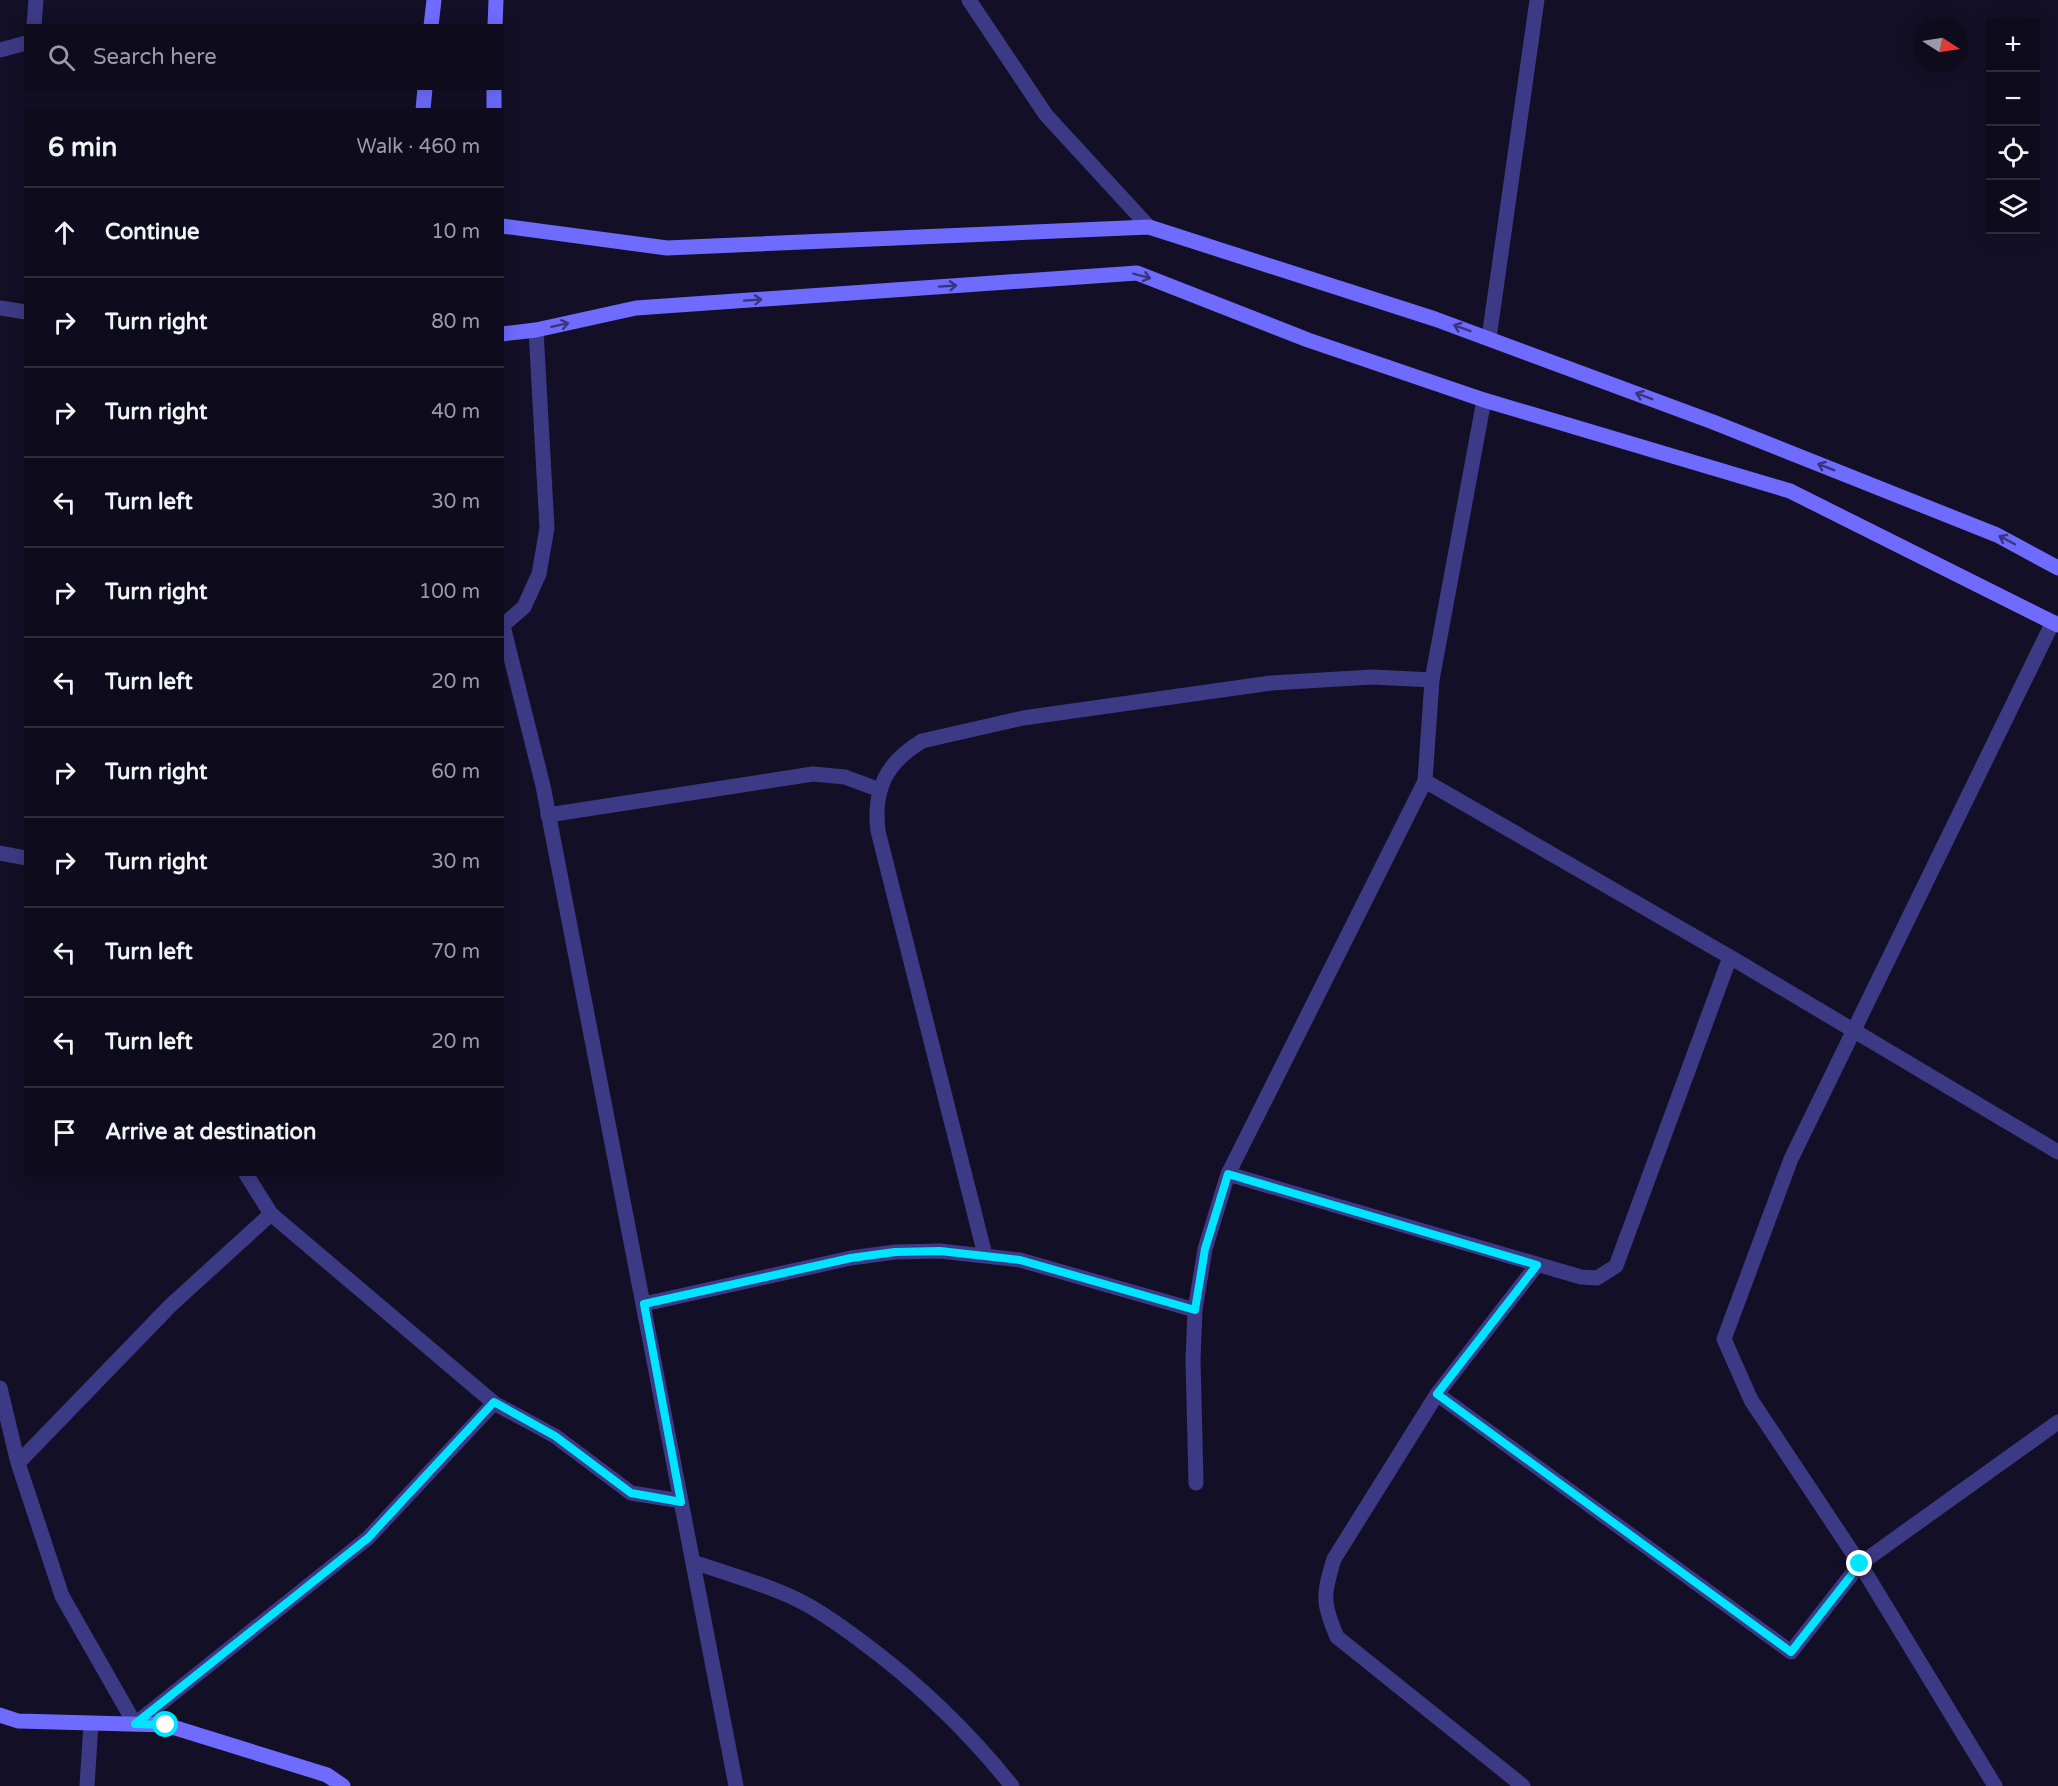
<!DOCTYPE html>
<meta charset="utf-8">
<style>
:root{--surface:#0e0b1c;--page:#171425;--text:#f1f3f6;--muted:#9b9ba3;--line:#2e2b3b}
body{margin:0;font-family:"Varela Round",sans-serif;background:var(--page);color:var(--text)}
.controls{position:absolute;right:18px;top:18px;display:grid;overflow:hidden;border-radius:0px;box-shadow:0 3px 15px #0003}
.controls button{width:54px;height:54px;display:grid;place-items:center;padding:0;border:0;border-bottom:2px solid var(--line);background:var(--surface);color:var(--text);font:30px sans-serif}
.compass{position:absolute;left:1914px;top:18px;width:54px;height:54px;border-radius:50%;background:var(--surface);box-shadow:0 3px 15px #0003;rotate:102deg}
.stop{position:absolute;width:18px;height:18px;margin:-14px;border:4px solid #00e5ff;border-radius:50%;background:#fff}
.stop.end{background:#00e5ff;border-color:#fff;box-shadow:0 2px 6px #0008}
.list{margin:0;padding:0;list-style:none}
h2{display:flex;justify-content:space-between;align-items:center;height:78px;margin:0;padding:0 24px;font-size:26px}
h2 small{font-size:20px;font-weight:400;color:var(--muted)}
.list li{display:grid;grid-template-columns:39px 1fr auto;gap:18px;align-items:center;box-sizing:border-box;height:90px;padding:0 24px;border-top:2px solid var(--line)}
.list b{display:block;font-size:22px;white-space:nowrap}
.list em{font-size:20px;font-style:normal;color:var(--muted)}
.icon{flex:none;width:33px;height:33px;fill:none;stroke:currentColor;stroke-width:2;stroke-linecap:round;stroke-linejoin:round}
.map{position:relative;flex:none;width:2058px;height:1786px;overflow:hidden}
.search{position:absolute;background:var(--surface);box-shadow:0 3px 15px #0003;left:24px;top:24px;width:480px;height:66px;display:flex;align-items:center;gap:15px;box-sizing:border-box;padding:0 21px;border-radius:0px;color:var(--muted);font-size:22px}
.panel{position:absolute;background:var(--surface);box-shadow:0 3px 15px #0003;left:24px;top:108px;width:480px;height:1068px;border-radius:0px}
.map>svg:first-child{display:block}
</style>
<div class="map">
<svg width="2058" height="1786" viewBox="0 0 2058 1786">
<rect width="100%" height="100%" fill="#130f26"/>
<g fill="none" stroke-linecap="round" stroke-linejoin="round">
<path stroke="#3d3a85" stroke-width="15" d="M548,815L813,774L845,777L880,790
M985,1255L878,831C873,789 886,763 922,741L1023,718L1271,683L1373,677L1432,680
M693,1562C726,1573 765,1584 796,1599C819,1610 841,1626 861,1641C918,1683 968,1731 1012,1786"/>
<path stroke="#3d3a85" stroke-width="15" d="M969,0L1046,115L1149,227
M34,26L36,0
M0,50L26,43
M0,308L26,312
M1489,338L1537,0
M502,626L524,607L539,574L547,528L536,330
M503,626L543,786L736,1786
M1425,781L1730,957L2058,1152
M0,853L26,858
M246,1174L271,1214L494,1403L555,1436L631,1493L681,1501
M1228,1174L1581,1277L1597,1278L1616,1266L1730,957
M644,1304L851,1258L895,1252L940,1251L1020,1260L1195,1310
M0,1388L18,1463L62,1596L135,1724L368,1538L494,1403
M1437,1394L1791,1652L1860,1564L2058,1422
M18,1463L171,1305L271,1214
M1196,1483L1193,1359L1195,1310L1205,1249L1228,1174L1425,781L1432,680L1484,400
M87,1786L91,1723
M1523,1786L1337,1637C1322,1602 1323,1595 1334,1559L1437,1394L1537,1265
M1995,1786L1860,1564L1751,1400L1724,1339L1791,1159L2053,622"/>
<path stroke="#6f6bff" stroke-width="15" d="M431,26L434,0
M495,26L496,0
M423,110L425,88
M494,110V88
M502,226L667,248L1149,227L1435,319L1713,422L1997,535L2058,568
M502,334L536,330L636,308L1137,273L1308,340L1484,400L1790,491L2058,625
M0,1715L18,1721L166,1725L327,1775L343,1786"/>
</g>
<defs><path id="oneway-shaft" d="M-6 0H5M1.5-3L5.5 0L1.5 3" fill="none" stroke-width="1.6" stroke-linecap="round" stroke-linejoin="round" transform="scale(1.5)"/></defs>
<g stroke="#38347d">
<use href="#oneway-shaft" transform="translate(1142 276) rotate(15)"/>
<use href="#oneway-shaft" transform="translate(948 286) rotate(-4)"/>
<use href="#oneway-shaft" transform="translate(753 300) rotate(-4)"/>
<use href="#oneway-shaft" transform="translate(560 325) rotate(-12)"/>
<use href="#oneway-shaft" transform="translate(1462 328) rotate(-160)"/>
<use href="#oneway-shaft" transform="translate(1644 396) rotate(-159)"/>
<use href="#oneway-shaft" transform="translate(1826 467) rotate(-158)"/>
<use href="#oneway-shaft" transform="translate(2007 540) rotate(-152)"/>
</g>
<g fill="none" stroke-linecap="round" stroke-linejoin="round">
<path stroke="#00e5ff" stroke-width="8" d="M166,1725L135,1724L368,1538L494,1402L555,1436L631,1493L681,1502L644,1304L851,1258L895,1252L940,1251L1020,1260L1195,1310L1205,1249L1228,1174L1537,1265L1437,1394L1791,1652L1860,1564"/>
</g>
</svg>
<div class="controls">
<button>+</button>
<button>−</button>
<button><svg class="icon" aria-label="locate" viewBox="0 0 24 24"><circle cx="12" cy="12" r="6"/><path d="M12 2v4M12 18v4M2 12h4M18 12h4"/></svg></button>
<button><svg class="icon" aria-label="layers" viewBox="0 0 24 24"><path d="M12 4l9 5-9 5-9-5zM3 14l9 5 9-5"/></svg></button>
</div>
<svg class="compass" viewBox="-18 -18 36 36"><path d="M0-13l5 13h-10z" fill="#e53935"/><path d="M0 13l5-13h-10z" fill="#9b9ba3"/></svg>
<div class="stop" style="left:166px;top:1725px"></div>
<div class="stop end" style="left:1860px;top:1564px"></div>
<div class="search"><svg class="icon" aria-label="search" viewBox="0 0 24 24"><circle cx="10" cy="10" r="6"/><path d="M15 15l6 6"/></svg>Search here</div>
<section class="panel">
<h2>6 min<small>Walk · 460 m</small></h2>
<ul class="list">
<li><svg class="icon" aria-label="ahead" viewBox="0 0 24 24"><path d="M12 20V5M6 11l6-6 6 6"/></svg><div><b>Continue</b></div><em>10 m</em></li>
<li><svg class="icon" aria-label="right" viewBox="0 0 24 24"><path d="M7 20v-9h11M14 6l5 5-5 5"/></svg><div><b>Turn right</b></div><em>80 m</em></li>
<li><svg class="icon" aria-label="right" viewBox="0 0 24 24"><path d="M7 20v-9h11M14 6l5 5-5 5"/></svg><div><b>Turn right</b></div><em>40 m</em></li>
<li><svg class="icon" aria-label="left" viewBox="0 0 24 24"><path d="M17 20v-9H6M10 6l-5 5 5 5"/></svg><div><b>Turn left</b></div><em>30 m</em></li>
<li><svg class="icon" aria-label="right" viewBox="0 0 24 24"><path d="M7 20v-9h11M14 6l5 5-5 5"/></svg><div><b>Turn right</b></div><em>100 m</em></li>
<li><svg class="icon" aria-label="left" viewBox="0 0 24 24"><path d="M17 20v-9H6M10 6l-5 5 5 5"/></svg><div><b>Turn left</b></div><em>20 m</em></li>
<li><svg class="icon" aria-label="right" viewBox="0 0 24 24"><path d="M7 20v-9h11M14 6l5 5-5 5"/></svg><div><b>Turn right</b></div><em>60 m</em></li>
<li><svg class="icon" aria-label="right" viewBox="0 0 24 24"><path d="M7 20v-9h11M14 6l5 5-5 5"/></svg><div><b>Turn right</b></div><em>30 m</em></li>
<li><svg class="icon" aria-label="left" viewBox="0 0 24 24"><path d="M17 20v-9H6M10 6l-5 5 5 5"/></svg><div><b>Turn left</b></div><em>70 m</em></li>
<li><svg class="icon" aria-label="left" viewBox="0 0 24 24"><path d="M17 20v-9H6M10 6l-5 5 5 5"/></svg><div><b>Turn left</b></div><em>20 m</em></li>
<li><svg class="icon" aria-label="arrive" viewBox="0 0 24 24"><path d="M6 21V4h12l-3 4 3 4H6"/></svg><div><b>Arrive at destination</b></div></li>
</ul>
</section>
</div>
